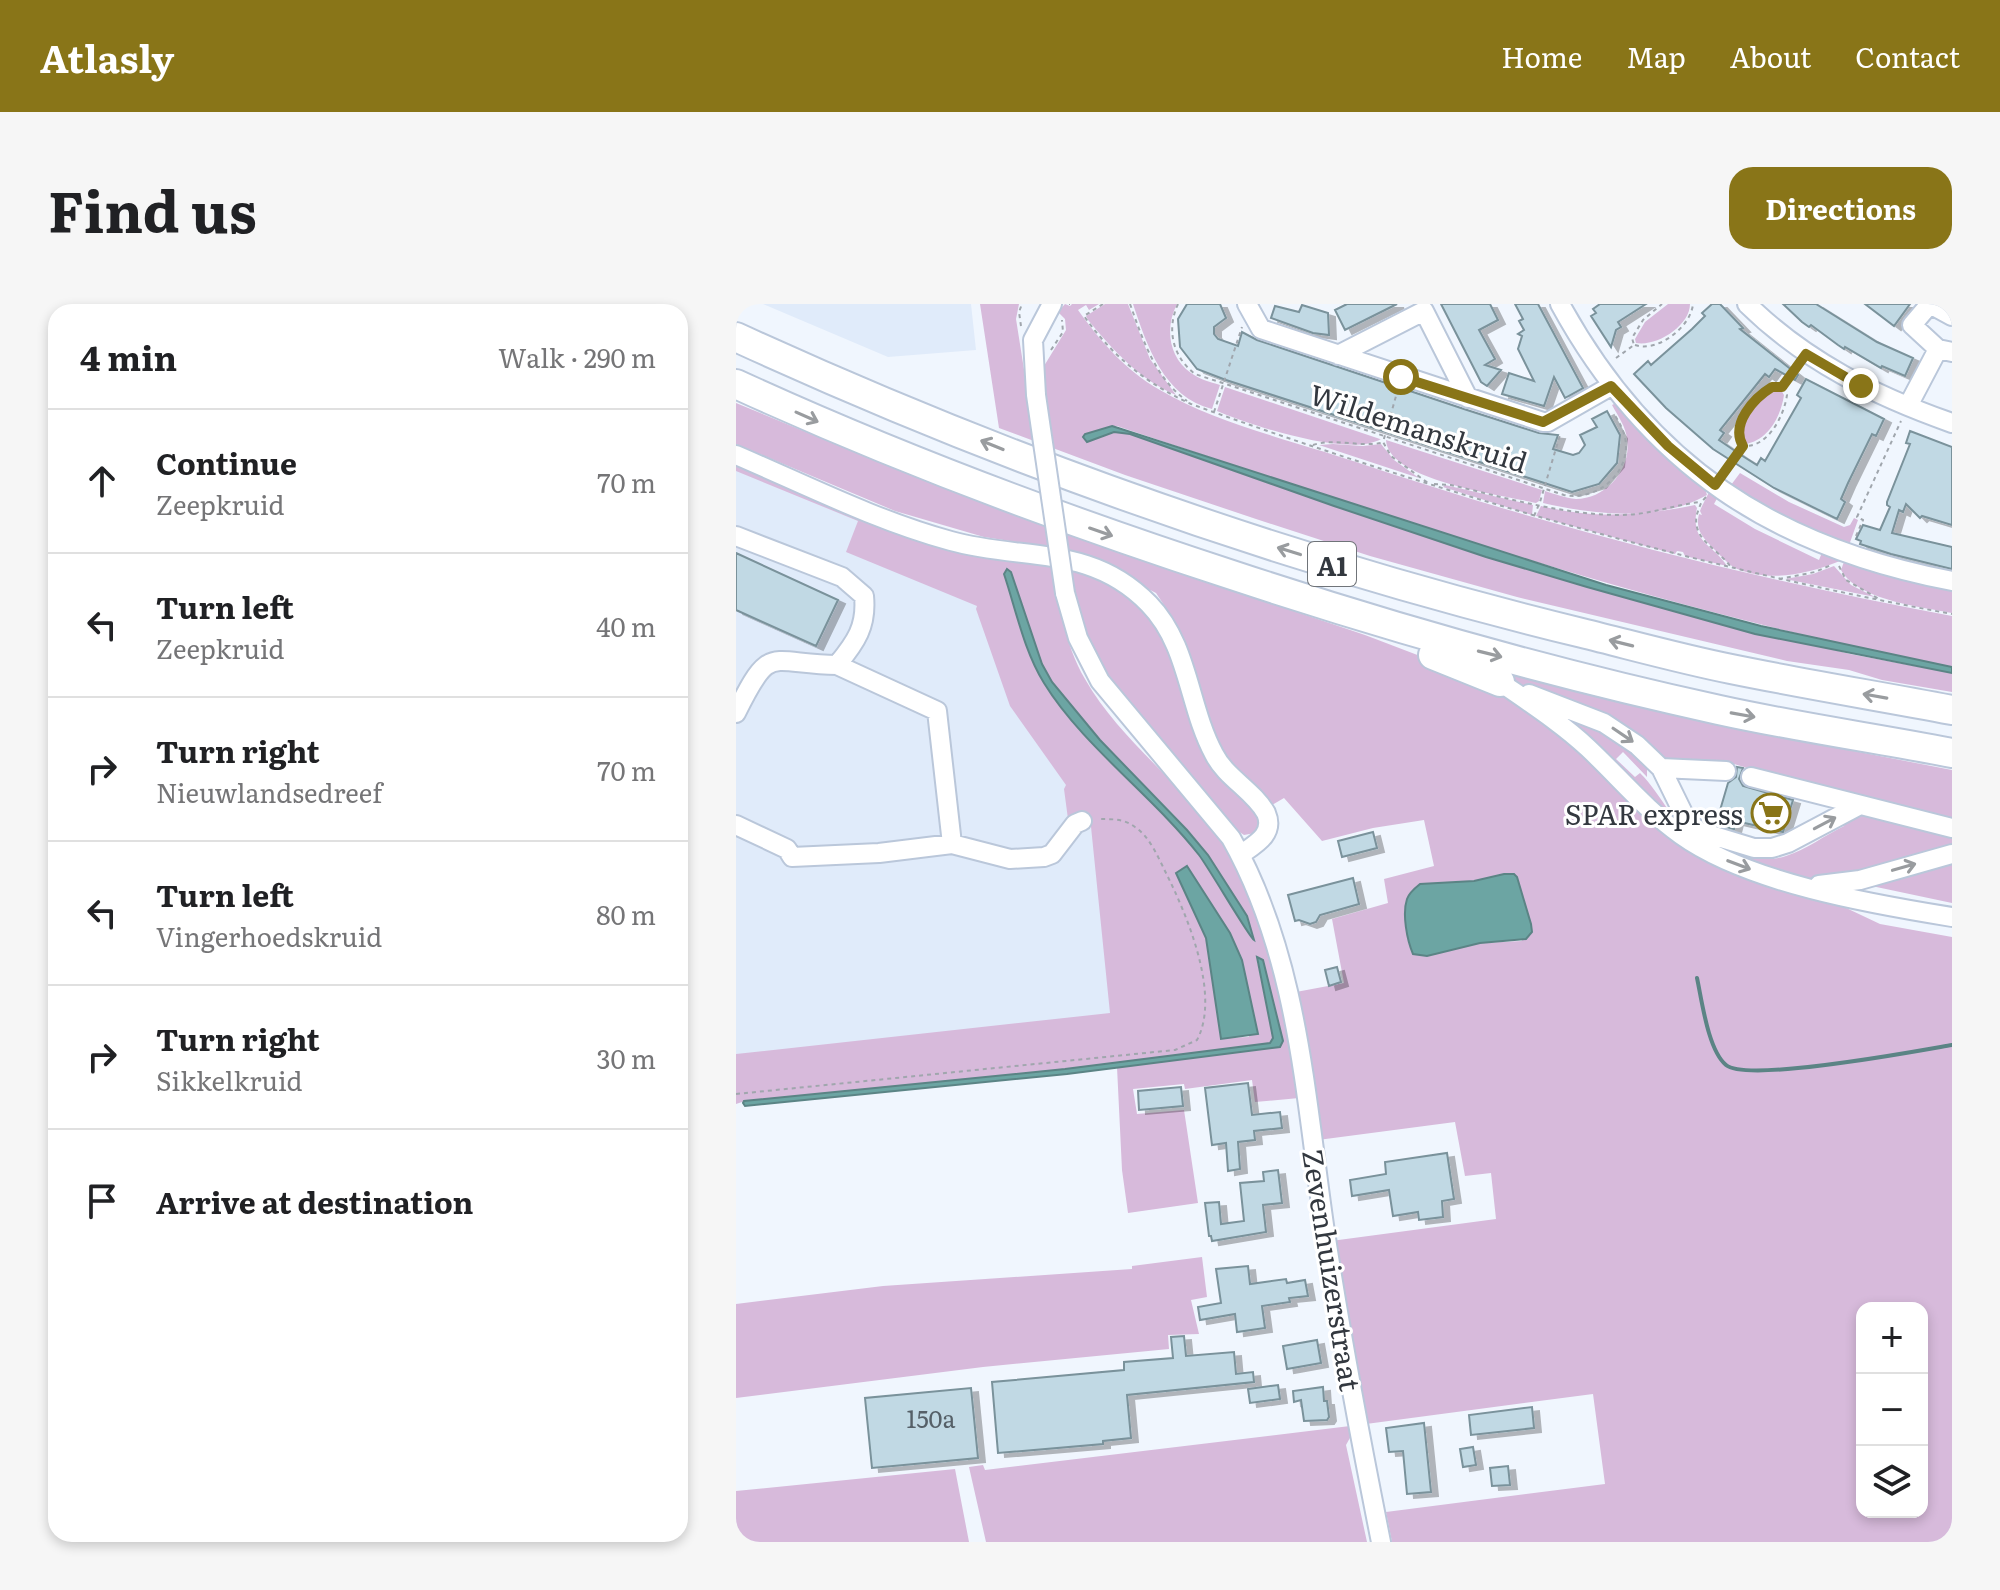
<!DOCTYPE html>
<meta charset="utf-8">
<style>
:root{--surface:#fff;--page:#f6f6f6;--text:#202124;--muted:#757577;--line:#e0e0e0;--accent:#897518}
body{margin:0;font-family:Literata,serif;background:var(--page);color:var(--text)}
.controls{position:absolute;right:24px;bottom:24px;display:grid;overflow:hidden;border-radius:16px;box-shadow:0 4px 12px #0003}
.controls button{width:72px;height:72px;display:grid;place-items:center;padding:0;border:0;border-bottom:2px solid var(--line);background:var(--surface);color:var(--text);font:40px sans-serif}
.stop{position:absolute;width:24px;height:24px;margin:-18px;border:6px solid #897518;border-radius:50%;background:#fff}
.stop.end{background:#897518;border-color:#fff;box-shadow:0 2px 8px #0008}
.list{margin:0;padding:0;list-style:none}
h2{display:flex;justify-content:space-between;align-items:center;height:104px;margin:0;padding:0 32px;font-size:34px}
h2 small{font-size:26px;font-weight:400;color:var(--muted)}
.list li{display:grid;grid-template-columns:52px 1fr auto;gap:24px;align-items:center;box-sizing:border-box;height:144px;padding:0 32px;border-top:2px solid var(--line)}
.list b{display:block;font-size:30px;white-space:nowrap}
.list p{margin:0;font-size:26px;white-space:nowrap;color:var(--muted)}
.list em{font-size:26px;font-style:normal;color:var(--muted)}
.icon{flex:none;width:44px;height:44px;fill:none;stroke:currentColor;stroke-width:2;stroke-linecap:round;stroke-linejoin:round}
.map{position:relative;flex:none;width:1216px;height:1238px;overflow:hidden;border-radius:24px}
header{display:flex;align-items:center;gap:48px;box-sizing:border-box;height:112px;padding:0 40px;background:var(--accent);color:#fff}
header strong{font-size:38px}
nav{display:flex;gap:44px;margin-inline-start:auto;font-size:28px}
.intro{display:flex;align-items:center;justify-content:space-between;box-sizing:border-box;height:192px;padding:0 48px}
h1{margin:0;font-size:56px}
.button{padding:20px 36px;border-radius:24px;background:var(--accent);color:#fff;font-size:28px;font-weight:700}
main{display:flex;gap:48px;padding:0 48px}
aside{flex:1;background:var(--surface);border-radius:24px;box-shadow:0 4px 12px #0003}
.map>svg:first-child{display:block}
</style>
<header>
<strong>Atlasly</strong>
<nav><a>Home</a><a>Map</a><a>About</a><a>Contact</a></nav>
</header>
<div class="intro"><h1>Find us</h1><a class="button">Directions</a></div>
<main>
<aside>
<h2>4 min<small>Walk · 290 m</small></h2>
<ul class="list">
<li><svg class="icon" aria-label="ahead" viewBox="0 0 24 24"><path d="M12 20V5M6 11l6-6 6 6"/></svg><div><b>Continue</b><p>Zeepkruid</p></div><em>70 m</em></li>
<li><svg class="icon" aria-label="left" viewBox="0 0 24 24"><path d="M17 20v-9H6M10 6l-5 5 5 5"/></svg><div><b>Turn left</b><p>Zeepkruid</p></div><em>40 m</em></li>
<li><svg class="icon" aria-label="right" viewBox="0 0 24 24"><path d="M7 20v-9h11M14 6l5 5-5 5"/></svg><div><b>Turn right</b><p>Nieuwlandsedreef</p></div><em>70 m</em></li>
<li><svg class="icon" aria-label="left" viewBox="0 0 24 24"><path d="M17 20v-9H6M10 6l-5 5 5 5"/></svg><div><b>Turn left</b><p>Vingerhoedskruid</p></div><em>80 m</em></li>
<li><svg class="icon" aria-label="right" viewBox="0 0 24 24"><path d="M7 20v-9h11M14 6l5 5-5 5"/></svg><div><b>Turn right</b><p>Sikkelkruid</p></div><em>30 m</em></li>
<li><svg class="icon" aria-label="arrive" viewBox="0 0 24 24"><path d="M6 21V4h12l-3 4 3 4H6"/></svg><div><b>Arrive at destination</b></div></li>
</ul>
</aside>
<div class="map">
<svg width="1216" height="1238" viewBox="0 0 1216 1238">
<defs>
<filter id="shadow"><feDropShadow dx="7" dy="4" stdDeviation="0" flood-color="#0004"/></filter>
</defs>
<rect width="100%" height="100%" fill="#f0f6fe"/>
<path fill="#e0ebfa" d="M27,0H235L240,46L152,53Z
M0,163L135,219L253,297L367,486L391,733L0,775Z"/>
<path fill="#d7badb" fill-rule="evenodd" d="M244,0H283L280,15L293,97L308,62L330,26L329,15L322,8L329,0L334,2L336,0H363L353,6L350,1L342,6C365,38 389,66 424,86C477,118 557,137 617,157C817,224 1009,273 1216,312V363C930,308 657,214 381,122L349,130L357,135L378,128L394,130L598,202L750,253L851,283L1114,350L1216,369V388L1146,376L1113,366L1051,357L781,293L634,252L520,215L389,171L263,124Z
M369,0H392L414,55L440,91C404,76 377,46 352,16L350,12Z
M397,0H441C429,23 432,53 455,69C463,75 474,78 484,81L476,105C428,93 411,42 397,0Z
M932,0H954C954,22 920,43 900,39L899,35L909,18Z
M489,83L644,135H645C613,154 514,121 481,107Z
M1040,85L1045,86L1048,91C1045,112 1032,137 1009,140C1000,118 1021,94 1040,85Z
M882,98L974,182L970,188L971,191C923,218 859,211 807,199L809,187C819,190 829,194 840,195C870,195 896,165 891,135C890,123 882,112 876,101Z
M0,99L145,159L330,230L629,331L726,368L806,412L913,511L1144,620L1216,633V1238H656L650,1208L869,1180L857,1090L630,1120L595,937L760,915L755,869L729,872L719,818L582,836L560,688L608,679L596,615L652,599L648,575L698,562L688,516L637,524L586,537L548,494L536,501L493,462L482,447L444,332L434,310L420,289L346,251L306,242L248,233L159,207L0,140ZM746,576L786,637L744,639L691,652C664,621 664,615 684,580ZM1126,1004H1186V1208H1126Z
M650,136L806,186L803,197L800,199C767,191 652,177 650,136Z
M597,140L627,142L645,140L658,156L683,174L583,141Z
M0,158L208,244L316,258C323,298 328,339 349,375C387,442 458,487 497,553C504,565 508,580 514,593C540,657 553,725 563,794L519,798L516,776L449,785L448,780L397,785L401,810L448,806L462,899L392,909L386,866L381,763L544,743L547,737L524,653L521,656L537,734L534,739L329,765L9,797L0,800V750L374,709L354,513L332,515L328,485L330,481L274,402L240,305L241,302L110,248L122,217L0,167ZM306,360C341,425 402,471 451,525C480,558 497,597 515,636L506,617L466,554L443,526L359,441L299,363ZM452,563L494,629L506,656L513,733L485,734L470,634L440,570Z
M1004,169L1053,198L1108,223L1114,221L1118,214L1122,216L1112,244L992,185Z
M709,181L797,201L796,211L707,183Z
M975,185L983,191L978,200L1019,225L1083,256L1087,246L1104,257C1072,270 1034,279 999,264C992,260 982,249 976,243C966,233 959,224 963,210L966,211L964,207C965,204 974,186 975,185Z
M959,201L961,204C954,239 976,239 991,262L949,252L947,248L941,247L939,250L800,212L805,202C858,215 906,212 959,201Z
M1109,255L1216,280V309C1186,303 1121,296 1105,266Z
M335,262C367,274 388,284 413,310C438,337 446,382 459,417C461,424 463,433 467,440C479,460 537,506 519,529L508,531L496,523L381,390L350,336L339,292Z
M1098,262L1115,281L1139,293L1049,275L1077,270Z
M775,371L994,423L1216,466V520L1102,491L988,457L936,459L884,420L773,376Z
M801,398C840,413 887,426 911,463V473L887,448L880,455L899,473L904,469C927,491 936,525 970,534L969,539C994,547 1024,561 1050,552C1070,546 1089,531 1108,522L1110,513L1120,510H1137L1216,529V545C1179,556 1141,571 1103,574C1044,579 979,554 933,517C906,495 884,467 859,444C841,427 821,412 801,398Z
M1216,554V599L1131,581Z
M466,953L471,993L455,996L463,1030L432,1031L433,1045L247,1063L0,1094V1000L147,982L396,965V962Z
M614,1122L615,1132L610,1141L631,1238H250L233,1163L247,1161L249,1166Z
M219,1165L233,1238H0V1187Z"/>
<path fill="#6ca5a3" stroke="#5b8485" stroke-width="2" d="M376,122L870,281L1025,322L1216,363V369L1019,330L851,283L750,253L598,202L394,130L378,128L351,138L347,133L349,130Z
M271,265L275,268L306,360L316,378L364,436L451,526L472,551L511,612L518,636C513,633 473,564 463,551C417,492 346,441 308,379C288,347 280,306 268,270Z
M451,562L494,629L506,656L522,730L485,735L470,634L440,569Z
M768,570H778L781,573L795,620L796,628L790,635L744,639L691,652L677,650C671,636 666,610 671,595C673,589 679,584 684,580L738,577Z
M521,653L527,656L547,737L544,743L331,770L9,802L7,799L8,797L329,765L534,739L537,734Z"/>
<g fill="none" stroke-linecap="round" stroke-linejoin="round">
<path stroke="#5b8485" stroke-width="4" d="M961,674C966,697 972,746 990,761C1011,779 1181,747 1216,741"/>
</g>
<path fill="#c1d9e4" stroke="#7a929b" stroke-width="2" filter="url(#shadow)" d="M451,0H484L490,14L478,23V30L482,35L502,42L506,28L521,36L731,106L803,129L822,131L817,145L837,151L843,149L849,141L844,131L861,123L856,115L871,107L884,131L881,159L863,180L836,188L490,76L461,65L444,43L442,15Z
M611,0H661L609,26L599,6Z
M705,0H754L762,16L743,26L759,55L749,61L765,66L751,82L745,78Z
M779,0H802L847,84L829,94L818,73L808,102L766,90L773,69L798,77L782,45L786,32L782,30L788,26L783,17L787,15Z
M864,0H910L882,18L885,23L880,26L875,43L855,12L860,9L857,5Z
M976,0H984L1007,24L1004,25L1062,71L1059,76L1039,65L1033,73L1029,70L984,126L988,129L983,136L1005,151L1021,161L1025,154L1029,157L1065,94L1061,91L1070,75L1148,115L1140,132L1136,130L1112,179L1105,195L1109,198L1101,215L1038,184L977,145L930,104L898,70L912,57L915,61L956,25L969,12L966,9Z
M1047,0H1080L1141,38L1177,54L1169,72L1146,62L1145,64L1109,43L1108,45L1102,41L1075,21L1073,23L1066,18Z
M1129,0H1174L1158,22Z
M566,1L592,9L593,31L577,29L535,14L539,2L563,8Z
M1174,127L1216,143V221L1186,212L1184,214L1170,200L1167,208L1163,206L1156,229L1216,243V265L1155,250L1124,240L1125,237L1120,235L1127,221L1144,226L1154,203L1151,201V198L1174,140L1170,139Z
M0,249L102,296L80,342L0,306Z
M1001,463L1007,464L1003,475L1007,482L1057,496L1047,528L1000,517L998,525L980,520L992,479L1000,473Z
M637,528L641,544L606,553L602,537Z
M617,574L623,600L584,611L580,618L574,620L563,616L559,617L552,591Z
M601,663L605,678L593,682L589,666Z
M512,779L516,811L544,808L546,824L518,827L519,836L502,838L504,865L492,867L490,839L476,841L469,784Z
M445,783L447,802L403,806L402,787Z
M711,849L718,895L706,897L707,913L683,916L682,908L657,912L653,886L616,892L614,876L650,870L649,858Z
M542,866L546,899L527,901L530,928L476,937L475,932H473L469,899L483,898L485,920L508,917L504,879L528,877L527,868Z
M512,962L514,980L550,975L551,979L569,976L572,992L553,994L554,998L526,1002L529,1024L501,1028L499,1010L464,1016L462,1003L485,999L480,965Z
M448,1032L450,1052L498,1048L500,1070L517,1068L518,1078L391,1091L395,1134L367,1137V1140L262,1149L256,1078L388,1066V1058L437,1054L435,1033Z
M581,1036L585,1059L551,1065L547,1042Z
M542,1081L544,1095L514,1099L512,1085Z
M587,1083L588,1097H591L593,1113L591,1116L568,1117L565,1096L558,1098L557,1087Z
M235,1084L242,1154L136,1164L129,1094Z
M796,1103L798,1124L735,1131L733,1111Z
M688,1119L695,1188L671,1190L667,1147L653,1148L650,1124Z
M737,1143L740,1161L727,1163L724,1145Z
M772,1162L774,1181L756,1182L754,1164Z"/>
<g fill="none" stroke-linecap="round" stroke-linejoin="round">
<defs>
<path id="minor" d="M511,0L525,25L807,118H812L875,82
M824,0C912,161 1038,243 1216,277
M1011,0C1069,57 1139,92 1216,119
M1194,0L1176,21L1202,45L1216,48
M1194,0L1216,12
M602,51L688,7L732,94
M300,91L297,36L316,0
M1172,102L1202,45
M0,151C70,181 141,217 215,237C287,257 355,240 413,300C453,341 452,402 478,450C490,474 517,486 530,509C539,530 520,540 504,551
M0,232L106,273L128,292C131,322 120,338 101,361C32,360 35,338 0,409
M329,289L342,334L364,377L495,534C562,653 569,790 588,921C604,1027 624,1133 645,1238
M101,361L201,407L216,540
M764,378C794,399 825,419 852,444C883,473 910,506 945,531C1012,579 1135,600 1216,613
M793,390L868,419L901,441L925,464L950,515L962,527L1018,544H1036L1052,539L1122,502
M925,464L990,467
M1015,473L1216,524
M0,521L51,545L56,553L143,549L216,540L274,555L308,553L316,550L339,520L346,517
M1083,581L1124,576L1216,550"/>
<path id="highway" d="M0,33C272,158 555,258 846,329C895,341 945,355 995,365C1068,380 1142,392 1216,406
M0,80C161,154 327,216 496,271C656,324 818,370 983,406C1060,423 1138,434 1216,449
M697,351L764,378"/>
</defs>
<use href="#minor" stroke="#bac7da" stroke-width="22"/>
<use href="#highway" stroke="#bac7da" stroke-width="32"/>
<path stroke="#a0a6ad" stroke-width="2" stroke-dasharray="4 4" stroke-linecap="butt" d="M333,0H334
M367,0L348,12C376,52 411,80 455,100C705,190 955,262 1216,310
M394,0C407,36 419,74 451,97
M442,0C430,26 437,53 459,70L828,191C859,197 891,173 890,140C889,129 884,119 878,110
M285,22L283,8L286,0
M899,41C921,49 955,23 957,0
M315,46L327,28L326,16
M880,54L898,41L896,34L907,16L926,0
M1046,83C1021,79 995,121 1007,142C1032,144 1048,112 1051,91L1046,83L1062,61
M662,85L647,138L655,152L692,179
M478,108L506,23
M577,141C598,134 623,143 645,139
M989,167L1006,143
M698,180L715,181C771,194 828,211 885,211C912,211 938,201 964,198
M970,193C964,199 964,202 961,210C955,235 982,245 994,262
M798,212L804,198L824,131
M1120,232L1127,216L1121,213L1165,117
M1103,262L1110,276L1143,295
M1043,275L1079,268L1095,261
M0,790L439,746L461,736C485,691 451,611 430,569C422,553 414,533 399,523C389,515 376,515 364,515"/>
<use href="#minor" stroke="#fff" stroke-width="18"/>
<use href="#highway" stroke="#fff" stroke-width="28"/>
<defs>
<path id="minor-bridge" d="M300,91L329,289"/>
</defs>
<use href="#minor-bridge" stroke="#bac7da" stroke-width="22" stroke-linecap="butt"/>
<use href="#minor-bridge" stroke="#fff" stroke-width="18"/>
</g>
<defs><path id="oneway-shaft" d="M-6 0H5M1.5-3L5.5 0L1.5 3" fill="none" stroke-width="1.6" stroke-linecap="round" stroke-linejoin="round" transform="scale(2)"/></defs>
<g stroke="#999c9f">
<use href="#oneway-shaft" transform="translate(71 113) rotate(24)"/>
<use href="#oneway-shaft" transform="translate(256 141) rotate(-158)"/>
<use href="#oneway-shaft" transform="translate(365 228) rotate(19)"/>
<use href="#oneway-shaft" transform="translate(553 247) rotate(-163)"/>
<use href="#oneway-shaft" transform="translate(885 339) rotate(-166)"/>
<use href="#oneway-shaft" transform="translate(754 350) rotate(14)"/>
<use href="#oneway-shaft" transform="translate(1139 392) rotate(-170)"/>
<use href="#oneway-shaft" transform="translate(1007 411) rotate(10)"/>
<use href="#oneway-shaft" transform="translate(887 431) rotate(34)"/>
<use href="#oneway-shaft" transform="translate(1089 519) rotate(-28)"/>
<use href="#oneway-shaft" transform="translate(1003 561) rotate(21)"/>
<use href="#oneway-shaft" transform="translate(1168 563) rotate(-16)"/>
</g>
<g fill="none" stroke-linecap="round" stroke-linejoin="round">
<path stroke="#897518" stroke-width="10" d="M665,73L807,118L875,82L932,142L979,181L1007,142C994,120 1018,94 1036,83H1046L1070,50L1125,82"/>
</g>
<defs>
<symbol id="supermarket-ring" viewBox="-11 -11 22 22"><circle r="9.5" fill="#fff" stroke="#897518" stroke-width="1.5"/><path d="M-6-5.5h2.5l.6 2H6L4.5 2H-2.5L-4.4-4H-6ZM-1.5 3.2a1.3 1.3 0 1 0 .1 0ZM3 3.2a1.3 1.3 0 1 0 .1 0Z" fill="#897518"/></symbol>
</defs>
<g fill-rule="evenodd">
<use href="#supermarket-ring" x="1013" y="487" width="44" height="44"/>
</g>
<g text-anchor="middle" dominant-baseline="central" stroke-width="6" stroke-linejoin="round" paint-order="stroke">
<g font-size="24" fill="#566068">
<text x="195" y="1113">150a</text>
</g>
<rect fill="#fff" stroke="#707479" stroke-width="2" x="572" y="238" width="48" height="44" rx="6"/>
<g font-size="26" font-weight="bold" fill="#33383f">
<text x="596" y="260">A1</text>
</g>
<g font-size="28" fill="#33383f" stroke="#fff">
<text transform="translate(683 123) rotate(18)">Wildemanskruid</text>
<text transform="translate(597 966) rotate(81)">Zevenhuizerstraat</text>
</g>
<g font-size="28" fill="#33383f" stroke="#fff" text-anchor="end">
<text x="1007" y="509">SPAR express</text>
</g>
</g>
</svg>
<div class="controls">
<button>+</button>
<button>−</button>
<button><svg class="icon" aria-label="layers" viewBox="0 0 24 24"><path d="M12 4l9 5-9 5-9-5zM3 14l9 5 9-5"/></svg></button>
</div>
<div class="stop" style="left:665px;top:73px"></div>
<div class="stop end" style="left:1125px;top:82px"></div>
</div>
</main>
